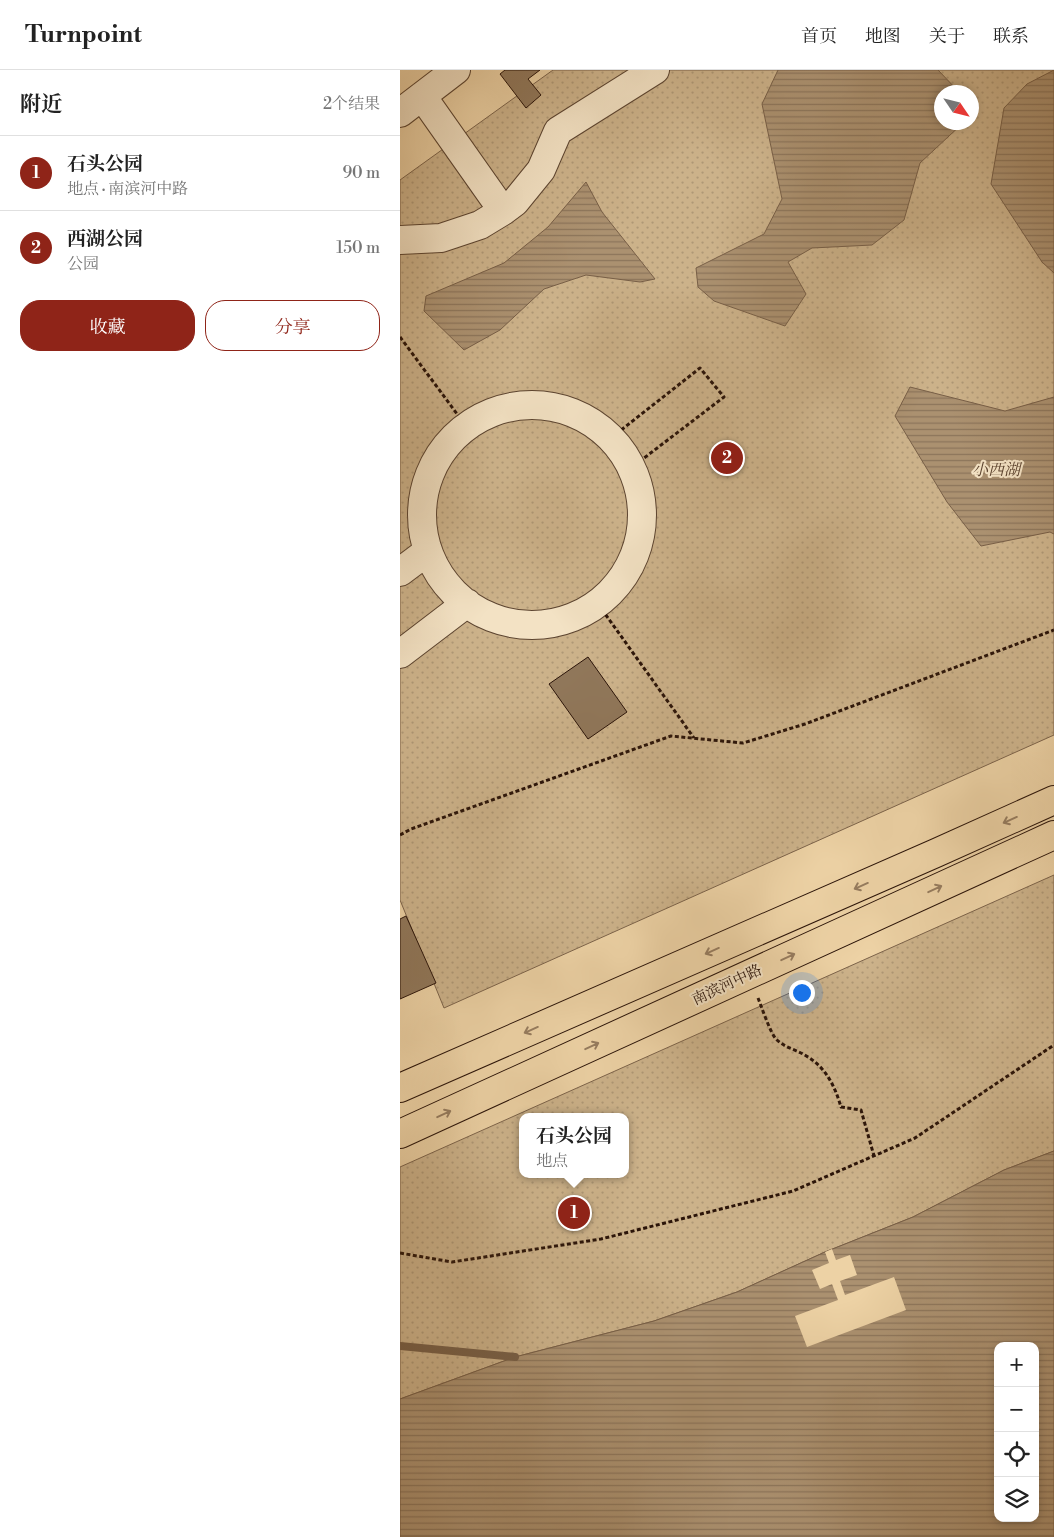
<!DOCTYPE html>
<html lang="zh">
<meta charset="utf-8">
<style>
:root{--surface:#fff;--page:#f6f6f6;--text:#222;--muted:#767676;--line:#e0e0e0;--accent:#8f2418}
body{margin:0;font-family:"Libre Bodoni","Noto Serif SC",serif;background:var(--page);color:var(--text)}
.controls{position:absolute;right:15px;bottom:15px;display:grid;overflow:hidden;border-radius:10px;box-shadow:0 2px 8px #0003}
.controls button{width:45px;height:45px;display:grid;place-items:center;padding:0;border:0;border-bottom:1px solid var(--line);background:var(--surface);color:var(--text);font:25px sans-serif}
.compass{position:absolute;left:534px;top:15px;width:45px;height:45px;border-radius:50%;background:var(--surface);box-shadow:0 2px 8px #0003;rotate:125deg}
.you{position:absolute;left:401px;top:922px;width:18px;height:18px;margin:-12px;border:4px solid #fff;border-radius:50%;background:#1a73e8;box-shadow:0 0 0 8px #1a73e833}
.badge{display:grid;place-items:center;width:32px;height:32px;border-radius:50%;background:var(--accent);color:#fff;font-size:16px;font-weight:700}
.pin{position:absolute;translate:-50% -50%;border:2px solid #fff;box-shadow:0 1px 5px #0006}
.popup{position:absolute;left:119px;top:1043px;width:110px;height:65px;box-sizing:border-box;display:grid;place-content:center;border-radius:10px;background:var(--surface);filter:drop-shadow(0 1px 4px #0005);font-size:16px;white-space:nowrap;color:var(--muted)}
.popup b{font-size:19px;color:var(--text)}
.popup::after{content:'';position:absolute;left:50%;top:100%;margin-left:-10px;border:10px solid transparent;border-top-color:var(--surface)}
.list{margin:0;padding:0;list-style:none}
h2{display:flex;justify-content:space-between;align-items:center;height:65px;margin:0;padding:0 20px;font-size:21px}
h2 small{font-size:16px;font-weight:400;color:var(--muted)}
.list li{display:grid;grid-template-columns:32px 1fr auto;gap:15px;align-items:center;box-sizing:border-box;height:75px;padding:0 20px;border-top:1px solid var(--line)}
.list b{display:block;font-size:19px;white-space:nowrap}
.list p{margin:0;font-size:16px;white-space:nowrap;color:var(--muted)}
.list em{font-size:16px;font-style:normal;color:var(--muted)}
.actions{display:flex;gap:10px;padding:15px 20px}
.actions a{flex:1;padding:11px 0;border:1px solid var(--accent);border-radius:20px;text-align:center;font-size:18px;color:var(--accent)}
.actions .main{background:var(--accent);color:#fff}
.icon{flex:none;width:28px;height:28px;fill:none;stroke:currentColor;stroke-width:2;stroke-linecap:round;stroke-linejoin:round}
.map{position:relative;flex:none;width:654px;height:1467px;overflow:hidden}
header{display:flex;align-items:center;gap:30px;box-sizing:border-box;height:70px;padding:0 25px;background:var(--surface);border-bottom:1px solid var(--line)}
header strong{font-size:24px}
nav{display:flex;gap:28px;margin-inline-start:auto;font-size:18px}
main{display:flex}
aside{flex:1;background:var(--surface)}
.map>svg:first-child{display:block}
</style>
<header>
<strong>Turnpoint</strong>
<nav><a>首页</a><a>地图</a><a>关于</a><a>联系</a></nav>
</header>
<main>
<aside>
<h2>附近<small>2个结果</small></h2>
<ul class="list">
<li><span class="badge">1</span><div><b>石头公园</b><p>地点 · 南滨河中路</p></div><em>90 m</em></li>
<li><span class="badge">2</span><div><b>西湖公园</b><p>公园</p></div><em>150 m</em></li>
</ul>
<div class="actions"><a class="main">收藏</a><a>分享</a></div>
</aside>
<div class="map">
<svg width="654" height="1467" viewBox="0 0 654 1467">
<defs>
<pattern id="grass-dots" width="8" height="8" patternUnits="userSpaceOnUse" patternTransform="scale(1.25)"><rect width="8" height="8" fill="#ccb28a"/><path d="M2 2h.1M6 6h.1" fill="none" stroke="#af9876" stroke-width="1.8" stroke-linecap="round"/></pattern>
<pattern id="water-rules" width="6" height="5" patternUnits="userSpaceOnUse" patternTransform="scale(1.25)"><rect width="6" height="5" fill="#ab9170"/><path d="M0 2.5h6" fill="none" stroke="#8b755a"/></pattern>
</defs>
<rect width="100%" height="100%" fill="#edd2a5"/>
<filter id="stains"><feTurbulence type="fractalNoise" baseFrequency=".004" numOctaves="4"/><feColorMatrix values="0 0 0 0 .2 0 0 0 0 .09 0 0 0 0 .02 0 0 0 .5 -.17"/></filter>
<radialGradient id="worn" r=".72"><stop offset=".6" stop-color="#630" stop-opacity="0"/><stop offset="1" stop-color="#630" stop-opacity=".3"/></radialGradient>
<path fill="url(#grass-dots)" stroke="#7c634a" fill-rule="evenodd" d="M153,0H654V665L44,938L0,830V110ZM542,22H572V52H542Z
M654,805V1081L604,1100L513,1147L425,1182L337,1222L254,1251L115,1287L0,1329V1097ZM123,1047H225V1104H123Z"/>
<path fill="url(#water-rules)" stroke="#785f47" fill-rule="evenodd" d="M378,0H538L559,22H542V52L563,53L520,93L504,150L472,175L412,178L388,192L406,224L385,256L314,231L298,217L296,198L364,164L382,129L362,34Z
M654,0V203L642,192L591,114L604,38L627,14Z
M186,112L202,142L255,209L240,212L186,205L144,219L100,260L64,280L24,241L26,226L104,193L148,157Z
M510,317L605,341L654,327V464L650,462L581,476L547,432L495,346Z
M654,1081V1467H0V1329L115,1287L254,1251L337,1222L425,1182L513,1147L604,1100ZM598,1276H635V1448H598Z"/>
<path fill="#edd2a5" d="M432,1179L436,1190L450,1185L457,1205L440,1211L445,1225L494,1207L506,1240L407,1277L395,1246L438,1230L432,1214L420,1219L412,1200L429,1193L425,1182Z"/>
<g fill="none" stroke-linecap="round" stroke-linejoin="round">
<path stroke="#785f47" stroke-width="8" d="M0,1276L115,1287"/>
</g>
<path fill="#90775a" stroke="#2b1409" d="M105,0H140L128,9L141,25L126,38L100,4Z
M188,587L227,642L188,669L149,614Z
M6,846L36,913L0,929V849Z"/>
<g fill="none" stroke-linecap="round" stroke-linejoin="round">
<defs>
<path id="minor" d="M22,26L103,141
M0,43L56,0
M0,170L41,168L80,155L103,141L115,132L141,100L158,61L255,0
M22 445a110 110 0 1 1 220 0a110 110 0 1 1-220 0Z
M0,502L28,481
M0,584L67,533"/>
<path id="highway" d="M0,1018L536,783L654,730
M0,1064L654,765"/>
</defs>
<use href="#minor" stroke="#5c4430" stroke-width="30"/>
<use href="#highway" stroke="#2b1409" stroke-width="30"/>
<path stroke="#2b1409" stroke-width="3" stroke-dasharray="4 2.5" stroke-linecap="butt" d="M0,267L66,356
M211,368L300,298L324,327L231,398
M198,534L294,668
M0,765L11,759L271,666L343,673L405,654L654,560
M358,928C362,938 371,965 377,970C387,979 398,980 408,987C427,999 435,1017 441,1037L461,1040L474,1086
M0,1183L52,1192L201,1169L393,1121L515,1068L654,975"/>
<use href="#minor" stroke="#f3e2c4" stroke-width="28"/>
<use href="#highway" stroke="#edd2a5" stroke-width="28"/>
</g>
<defs><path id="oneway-shaft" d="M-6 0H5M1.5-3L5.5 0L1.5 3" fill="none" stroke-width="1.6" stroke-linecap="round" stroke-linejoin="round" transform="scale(1.25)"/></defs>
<g stroke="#967c5f">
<use href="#oneway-shaft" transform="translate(610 750) rotate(156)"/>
<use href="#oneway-shaft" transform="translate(461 816) rotate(156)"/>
<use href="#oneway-shaft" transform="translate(535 819) rotate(-25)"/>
<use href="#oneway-shaft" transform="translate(312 881) rotate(156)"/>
<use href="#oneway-shaft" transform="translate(388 887) rotate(-25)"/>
<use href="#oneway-shaft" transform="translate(131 960) rotate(156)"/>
<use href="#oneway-shaft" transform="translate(192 976) rotate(-25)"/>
<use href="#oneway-shaft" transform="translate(44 1044) rotate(-25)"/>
</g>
<g text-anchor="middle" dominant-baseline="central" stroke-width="4" stroke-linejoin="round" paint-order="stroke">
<g font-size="15" fill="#2b1409" stroke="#f3e2c4">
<text transform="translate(327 915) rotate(-25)">南滨河中路</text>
</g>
<g font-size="16" font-style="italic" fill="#5e4632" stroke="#f3e2c4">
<text x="596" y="400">小西湖</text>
</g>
</g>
<rect width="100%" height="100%" filter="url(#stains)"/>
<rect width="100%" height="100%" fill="url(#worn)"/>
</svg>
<div class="controls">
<button>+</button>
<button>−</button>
<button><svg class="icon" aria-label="locate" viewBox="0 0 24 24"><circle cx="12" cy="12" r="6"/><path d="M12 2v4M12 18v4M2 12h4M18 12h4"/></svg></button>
<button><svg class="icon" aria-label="layers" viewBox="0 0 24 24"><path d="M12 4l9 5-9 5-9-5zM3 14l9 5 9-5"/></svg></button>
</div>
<svg class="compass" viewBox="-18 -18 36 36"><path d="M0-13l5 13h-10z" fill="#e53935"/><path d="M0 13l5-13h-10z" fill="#767676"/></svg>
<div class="you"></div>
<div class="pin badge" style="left:174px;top:1143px">1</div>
<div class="popup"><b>石头公园</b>地点</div>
<div class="pin badge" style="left:327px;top:388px">2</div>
</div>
</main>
